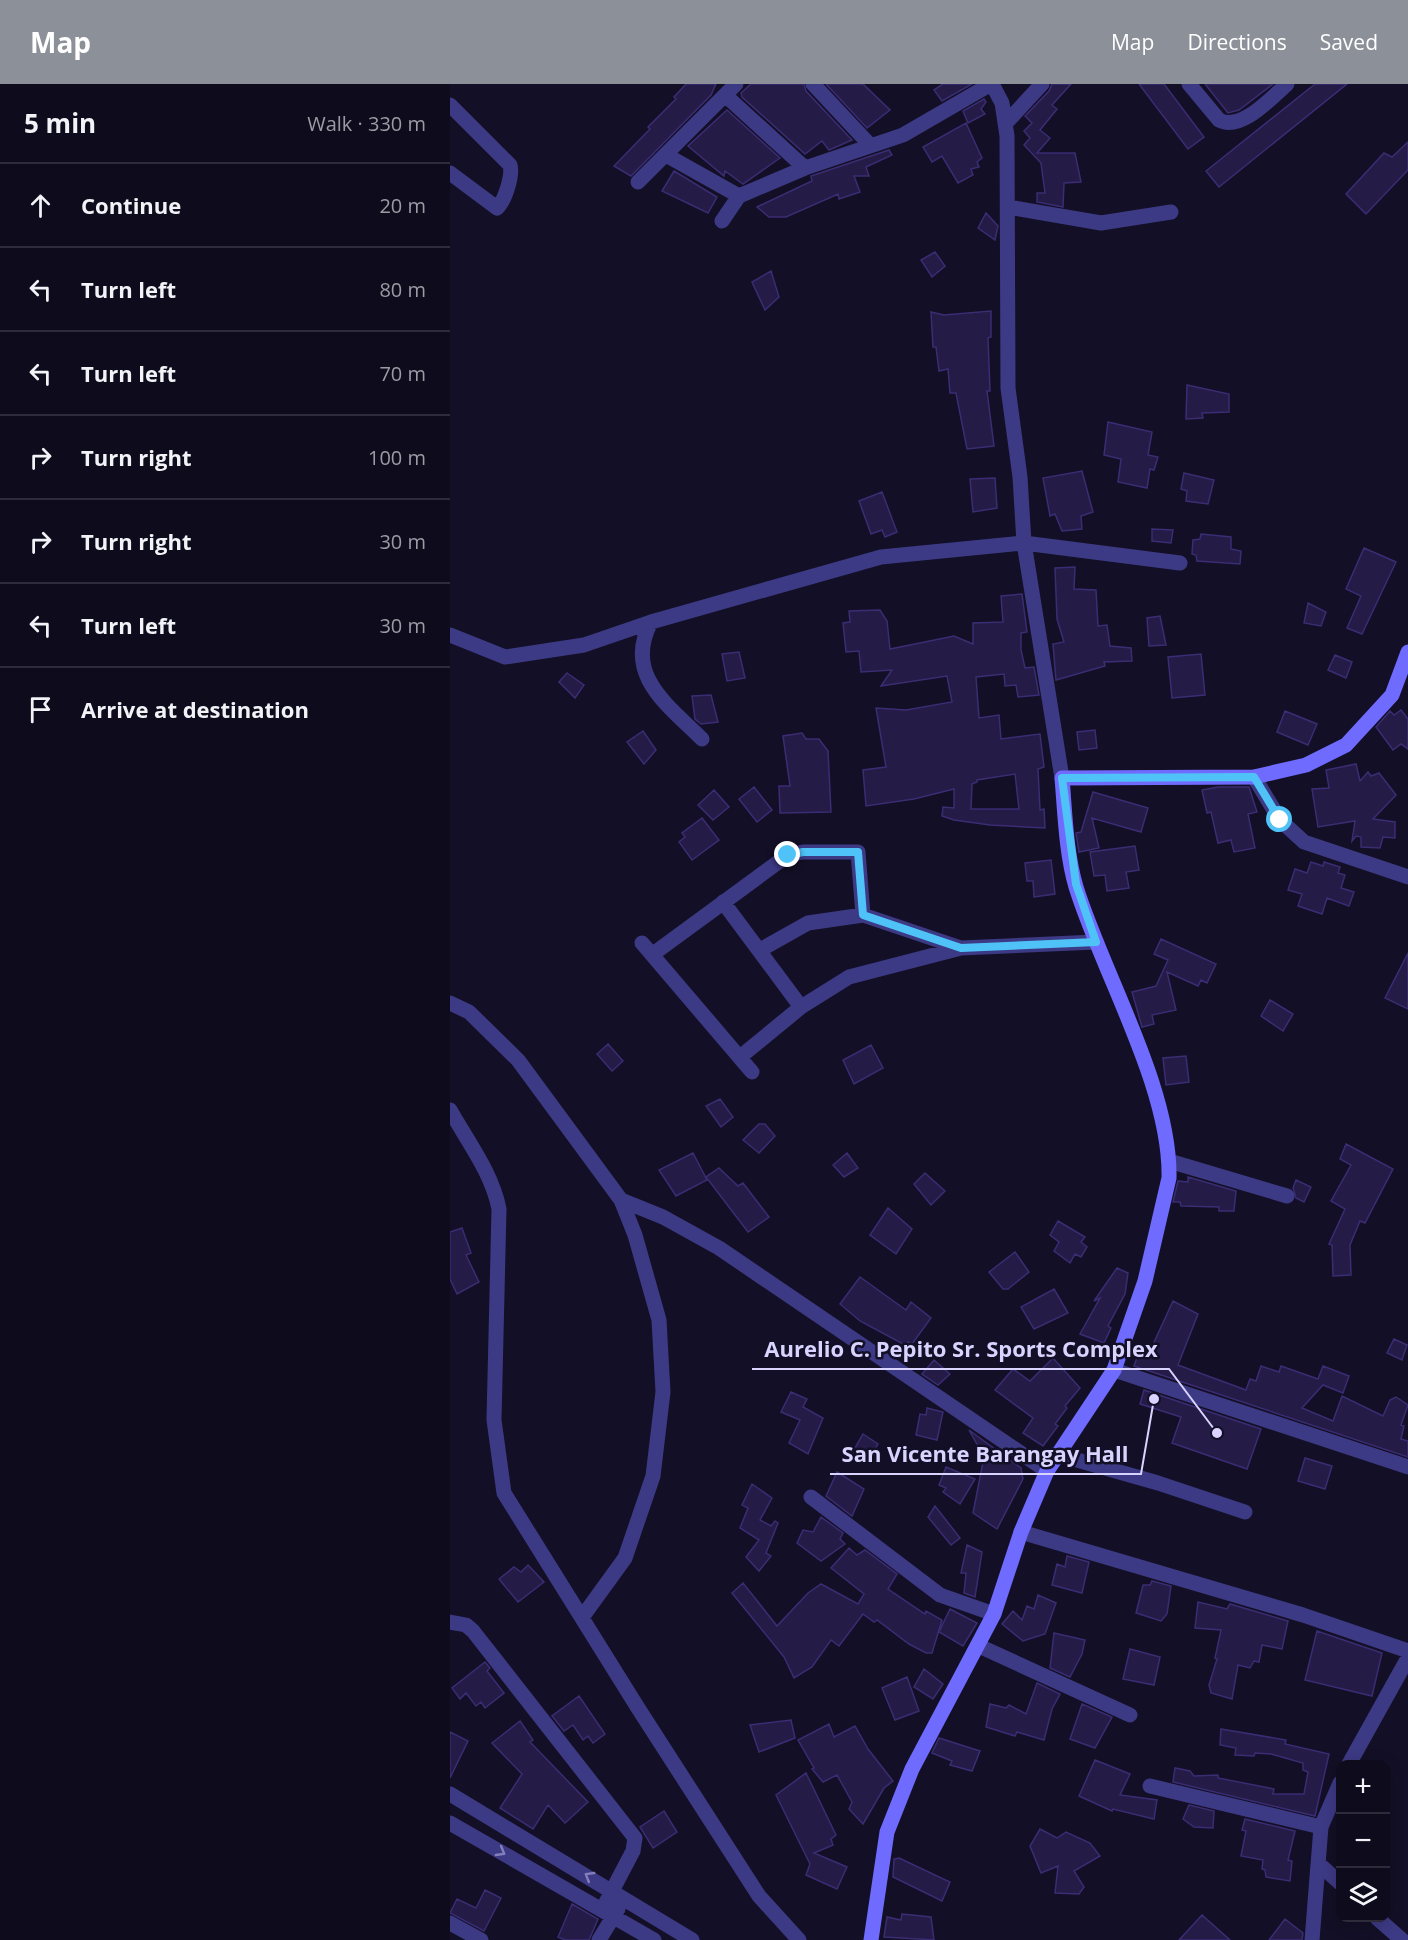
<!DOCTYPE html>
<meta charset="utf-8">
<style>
:root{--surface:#0e0b1c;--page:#1c1929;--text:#f1f3f6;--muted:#9b9ba3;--line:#2e2b3b;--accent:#8c9099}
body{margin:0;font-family:"Open Sans",sans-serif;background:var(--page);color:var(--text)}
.controls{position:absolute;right:18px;bottom:18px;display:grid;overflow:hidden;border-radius:12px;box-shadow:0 3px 15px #0003}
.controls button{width:54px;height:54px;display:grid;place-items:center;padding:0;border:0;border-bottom:2px solid var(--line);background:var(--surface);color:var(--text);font:30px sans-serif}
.stop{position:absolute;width:18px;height:18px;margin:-14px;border:4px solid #4fc3f7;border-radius:50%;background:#fff}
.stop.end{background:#4fc3f7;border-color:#fff;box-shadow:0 2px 6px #0008}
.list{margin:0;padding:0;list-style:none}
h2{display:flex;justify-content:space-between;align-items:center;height:78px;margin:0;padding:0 24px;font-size:26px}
h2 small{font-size:20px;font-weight:400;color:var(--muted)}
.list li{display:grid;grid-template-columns:39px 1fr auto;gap:18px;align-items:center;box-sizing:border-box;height:84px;padding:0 24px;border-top:2px solid var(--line)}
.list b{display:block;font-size:22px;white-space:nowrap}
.list em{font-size:20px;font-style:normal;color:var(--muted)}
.icon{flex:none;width:33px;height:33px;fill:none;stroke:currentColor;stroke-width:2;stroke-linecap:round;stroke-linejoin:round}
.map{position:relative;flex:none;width:958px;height:1856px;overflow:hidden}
header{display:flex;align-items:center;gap:36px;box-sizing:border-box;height:84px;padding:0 30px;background:var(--accent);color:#fff}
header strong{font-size:28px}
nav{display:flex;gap:33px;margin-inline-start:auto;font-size:21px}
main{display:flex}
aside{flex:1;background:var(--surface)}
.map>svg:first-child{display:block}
</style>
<header>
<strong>Map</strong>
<nav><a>Map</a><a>Directions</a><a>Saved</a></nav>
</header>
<main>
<aside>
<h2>5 min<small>Walk · 330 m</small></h2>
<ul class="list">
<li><svg class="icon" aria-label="ahead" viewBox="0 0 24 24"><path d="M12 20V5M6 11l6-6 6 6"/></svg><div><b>Continue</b></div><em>20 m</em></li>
<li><svg class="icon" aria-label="left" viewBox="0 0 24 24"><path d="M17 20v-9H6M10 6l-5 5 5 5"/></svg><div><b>Turn left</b></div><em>80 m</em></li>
<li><svg class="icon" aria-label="left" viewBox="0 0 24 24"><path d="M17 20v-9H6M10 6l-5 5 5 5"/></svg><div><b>Turn left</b></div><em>70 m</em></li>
<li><svg class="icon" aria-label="right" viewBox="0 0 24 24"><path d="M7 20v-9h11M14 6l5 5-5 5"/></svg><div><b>Turn right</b></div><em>100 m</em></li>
<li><svg class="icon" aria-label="right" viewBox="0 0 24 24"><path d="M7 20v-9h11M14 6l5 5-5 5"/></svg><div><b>Turn right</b></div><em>30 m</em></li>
<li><svg class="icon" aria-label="left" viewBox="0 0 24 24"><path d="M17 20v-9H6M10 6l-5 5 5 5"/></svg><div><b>Turn left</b></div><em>30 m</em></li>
<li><svg class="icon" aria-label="arrive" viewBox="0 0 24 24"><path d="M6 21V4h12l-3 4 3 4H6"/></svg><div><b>Arrive at destination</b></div></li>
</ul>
</aside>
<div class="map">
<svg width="958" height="1856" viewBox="0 0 958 1856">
<rect width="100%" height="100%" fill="#130f26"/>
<path fill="#241b47" stroke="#3b2d73" stroke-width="1.5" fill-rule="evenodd" d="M236,0H266L261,11L181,92L164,82L200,45L198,43L226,15L224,13Z
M301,0H354L356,7L402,56L379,66L372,57L355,70L292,13L291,9Z
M376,0H413L440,26L417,44Z
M493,0H522L492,17L484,6Z
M602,0H621L602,21L607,25L590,46L600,54L587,69H625L631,98L614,99L613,123L587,118V109H595L591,79L574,61L580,54L574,47L582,39L575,32L599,7Z
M689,0H714L754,53L738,65Z
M755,0H823L789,26L778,29Z
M865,0H897L769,103L756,87Z
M534,15L536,18L531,25L535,30L518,39L513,27Z
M277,26L330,74L293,100L275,87L274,92L238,62Z
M516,39L532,74L527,78L529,83L521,85L523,91L508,99L492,72L482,78L473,63Z
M958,58V86L916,130L896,110L934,69L942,73Z
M439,66L442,71L416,83L419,92H404L410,108L389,115L388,110L336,133H319L307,123L362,97L361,92Z
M224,87L267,113L258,129L212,107Z
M536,129L548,142L545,156L528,144Z
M485,168L495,182L482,193L471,176Z
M321,187L329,213L315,226L302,198Z
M541,227V253L538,254L540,307H537L544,362L517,365L506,309H500L498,285L489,287L486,263H483L481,228L494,231Z
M737,301L779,310V328L752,329L753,334L736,335Z
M658,338L702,348L698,371L708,373L704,386L700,385L697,404L668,398L671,375L654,371Z
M632,387L643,428L631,432L632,445L612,447L605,430L600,432L593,394Z
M734,389L764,396L758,420L736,417L737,407L731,405Z
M545,394L547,424L523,428L520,395Z
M432,408L447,448L435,453L432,446L421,450L409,417Z
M702,445L723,446L721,459L702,457Z
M751,450L781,453V465L791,467L790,480L747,477L746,471L742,470L743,456L750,455Z
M914,464L946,478L912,550L897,544L911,512L896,505Z
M625,483L624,505L646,506L648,542L657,541L660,562L681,564L682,577L654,578L655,582L606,596L603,560L614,558L607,535L605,484Z
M572,510L577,548L571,549V566L575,584L584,583L589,611L568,613L566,601L555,602L554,590L526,593L529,634L549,631L551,655L590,650L594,683L588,685L590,726L594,725L595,744L540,741L504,736L492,732L493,723L504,724V705L464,715L416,722L413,686L436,683L426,624L456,626L502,618L497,592L431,602L442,586L411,588L409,567L396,568L393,539L400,538L399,527L430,526L437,537L440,565L504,552L523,560V539L553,538L551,512ZM565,690L569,725H521L522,700L527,698V696Z
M858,519L876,528L871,542L854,539Z
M710,532L716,561L699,562L697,534Z
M289,568L295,594L277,597L272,570Z
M751,570L755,611L722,614L718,573Z
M885,571L902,578L896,594L878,586Z
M117,589L134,601L125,614L109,598Z
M261,611L268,638L251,640L245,635L242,612Z
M951,626L958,635V665L951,660L943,666L926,643L940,627L944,631Z
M835,627L867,640L858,661L827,648Z
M645,646L647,664L629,666L627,648Z
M193,647L206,666L194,680L177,658Z
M352,649L356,655H369L378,667L381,728L330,729L329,702H340L333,652Z
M906,680L910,697L918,688L921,692L929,689L946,711L923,735L945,738V754L933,753L930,764L911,763V753L906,752L902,757L905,737L868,743L862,705L879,704L876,686Z
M304,703L322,726L307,738L289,715Z
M768,703H799L807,728L798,730L805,764L784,768L781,756L768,759L761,728L757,729L752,706Z
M264,706L279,723L263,736L248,721Z
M643,708L698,724L691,748L642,734L649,764L629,768L626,749L631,748Z
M252,734L269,756L242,776L229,758L235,753L232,749Z
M685,762L689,786L676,788L679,804L657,807L655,791L644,792L640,768Z
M601,776L605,810L584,813L583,797H577L575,779Z
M861,778L873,782L874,778L890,783L888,789L895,791L891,804L904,808L899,822L877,814L872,830L848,822L852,810L838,806L845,785L857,789Z
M711,855L766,880L757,899L751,896L748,902L717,888L726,926L702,931L704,940L692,943L682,908L706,902L718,876L704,870Z
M958,869V925L935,914Z
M820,916L843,930L833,947L811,932Z
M158,960L173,977L162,987L147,970Z
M421,961L433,984L404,1000L393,976Z
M736,972L739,998L716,1001L713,974Z
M270,1015L283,1033L271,1043L256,1022Z
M309,1040H315L325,1052L309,1069L293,1056Z
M896,1060L943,1085L915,1139L910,1137L900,1161L901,1191L883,1192L882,1161L879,1160L895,1125L881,1117L901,1081L890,1075Z
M243,1069L257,1096L226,1112L209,1086Z
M397,1069L408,1084L394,1093L383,1081Z
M269,1084L288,1102L293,1099L319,1133L298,1148L256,1093Z
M475,1089L495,1107L481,1121L464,1100Z
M738,1093L786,1107L784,1127H769V1123L731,1122L730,1118H723L728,1097L738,1098Z
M846,1096L861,1103L854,1118L846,1114L843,1104Z
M438,1124L462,1145L446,1170L420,1151Z
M608,1137L635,1153L631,1158L637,1163L631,1173L625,1170L620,1179L604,1167L609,1158L600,1151Z
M12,1144L21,1169L16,1171L29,1198L7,1210L0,1195V1148Z
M565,1168L579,1188L558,1205H553L539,1188Z
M667,1184L678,1189L675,1210L658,1242L661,1244L654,1259L630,1250L650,1214L644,1217Z
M410,1193L456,1226L461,1218L481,1234L462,1260L458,1258L455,1261L410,1237L390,1220Z
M604,1205L618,1229L584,1245L571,1223Z
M723,1217L748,1230L728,1281L796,1306L800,1295L806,1297L811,1282L829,1288L831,1282L868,1295L873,1282L899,1292L893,1309L873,1301L852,1324L883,1337L892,1312L933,1332L940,1316L946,1313L958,1321L951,1341L954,1342L951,1355L958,1357V1373L684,1282L690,1265L699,1269Z
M944,1255L957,1261L952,1276L937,1269Z
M603,1274L630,1304L615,1322L617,1324L605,1340L608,1342L593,1362L573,1349L583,1334L545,1306L563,1285L580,1297Z
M484,1276L500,1290L488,1301L472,1290Z
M694,1306L811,1345L797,1385L722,1359L731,1333L690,1320Z
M341,1308L357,1315L353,1323L373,1334L358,1370L339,1359L350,1336L331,1328Z
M477,1324L493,1328L487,1356L466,1351L470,1330L476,1331Z
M519,1346L571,1384L573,1395L547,1445L523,1429L534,1373Z
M413,1350L428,1360L417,1379L403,1367Z
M855,1374L882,1382L875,1405L848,1397Z
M496,1383L525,1395L510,1420L493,1408L496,1404L489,1401Z
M387,1388L414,1405L402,1432L376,1412Z
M302,1400L322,1414L310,1436L321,1442L325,1437L328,1439L316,1469L321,1472L309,1487L296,1473L309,1456L290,1444L298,1424L292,1421Z
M485,1422L510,1454L501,1461L478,1433Z
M371,1433L393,1449L390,1455L395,1460L371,1477L347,1459L353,1446L363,1448Z
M517,1461L532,1468L525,1513L514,1509L516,1489H511Z
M399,1464L407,1471L415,1466L447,1490L438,1505L475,1530L476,1527L492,1536L482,1569H476L459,1560L427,1536L424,1538L413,1530L389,1562L381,1556L362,1583L344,1594L334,1573L282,1509L293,1499L327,1542L358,1509L371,1500L408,1520L414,1510L381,1484Z
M617,1472L639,1478L632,1509L602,1501L607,1480L615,1483Z
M78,1481L94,1498L68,1518L49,1495L64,1483L71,1488Z
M702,1497L721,1502L717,1530L711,1537L686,1529L693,1501H700Z
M588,1511L606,1519L595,1550L573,1557L552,1540L563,1527L572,1536L577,1522L584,1525Z
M748,1518L777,1525L780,1520L838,1537L832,1565L812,1561L809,1578L804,1577L800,1584L788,1581L782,1615L761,1609L759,1601L767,1575L765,1574L771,1546L745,1544Z
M500,1525L527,1539L513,1562L489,1548Z
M867,1547L932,1569L922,1612L855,1596Z
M604,1549L635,1556L632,1570L620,1593L600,1584Z
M680,1565L710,1573L704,1601L673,1595Z
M35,1578L40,1584L37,1587L54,1609L35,1624L31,1618L26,1622L16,1609L10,1615L2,1604Z
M474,1585L493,1600L483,1615L464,1603Z
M457,1593L469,1627L445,1636L432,1604Z
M587,1599L610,1610L602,1625L594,1656L567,1648L565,1652L536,1643L540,1620L556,1624L559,1621L576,1630Z
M129,1612L155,1650L143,1659L138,1652L133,1656L123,1641L114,1647L102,1632Z
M632,1620L662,1633L645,1664L620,1655Z
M341,1636L345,1654L309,1668L300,1641Z
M70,1637L83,1656L80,1658L138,1718L115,1739L98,1721L83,1745L50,1724L72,1690L42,1659Z
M379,1640L384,1653L405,1642L418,1665L443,1697L434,1704L413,1740L399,1725L402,1718L387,1691L373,1698L362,1685L364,1684L348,1656Z
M771,1645L836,1656L835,1660L879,1670L865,1732L723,1698L725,1684L740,1687L744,1692L768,1691V1694L824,1705L823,1710H854L858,1688L853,1686V1679L821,1670L805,1669L804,1672L785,1671L786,1664L770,1661Z
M0,1648L18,1657L0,1694Z
M489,1654L530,1667L522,1687L500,1681L502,1677L482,1669Z
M645,1676L680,1690L670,1711L707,1716L704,1735L663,1725L662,1727L629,1712Z
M356,1689L386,1751L381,1755L383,1761L364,1769L397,1783L387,1805L356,1791L360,1780L326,1711Z
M739,1721L764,1727L763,1744L744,1743L733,1735Z
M214,1727L227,1748L203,1764L190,1743Z
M795,1735L845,1747L838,1776L842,1777L840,1797L816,1793L815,1786L812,1785L813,1776L791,1772L796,1747L792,1746Z
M590,1745L607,1754L616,1748L640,1759L650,1772L624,1787L634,1803L629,1810L605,1809L608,1782L591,1789L580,1762Z
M449,1774L500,1798L492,1817L443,1793L444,1775Z
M35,1806L51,1814L34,1847L0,1829L7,1815L26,1824Z
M122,1820L148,1835L139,1856H115L108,1853Z
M452,1830L481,1833L484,1856L434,1853L437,1833L451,1836Z
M752,1831L780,1856H729Z
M835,1835L853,1849L852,1856H819Z"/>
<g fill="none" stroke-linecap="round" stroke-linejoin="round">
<path stroke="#3d3a85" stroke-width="15" d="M363,0L420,61
M542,0L552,19L557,52L558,304L570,393L574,459L612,694
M739,0L769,36C791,48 821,14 837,0
M275,11L355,84
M0,21L60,81C63,91 55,117 47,124L0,89
M555,40L592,0
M216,71L289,112
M188,98L286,0
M558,123L651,139L721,128
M272,137L289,112L355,84L453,51L541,0
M201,538C173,591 218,621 252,655
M0,551L55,573L134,561L201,538L431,473L574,459L730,479
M804,693L830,736L854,758L958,793
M273,818L351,923
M192,859L302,988
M310,866L358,839L413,831L511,864
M203,870L338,771L353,768H408L413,831
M0,919L19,928L68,976L171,1116L185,1151L209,1236L213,1308L203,1392L175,1474L133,1532
M290,973L351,923L399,893L511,864L646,858
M0,1026C18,1058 42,1089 49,1125L44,1336L54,1409L188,1624L309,1812L349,1856
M719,1077L837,1112
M171,1116L213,1133L269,1164L597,1387
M664,1286L958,1383
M606,1370L708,1399L795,1428
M361,1413L490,1511L544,1530
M571,1448L853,1531L958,1567
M0,1538L16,1541L23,1547L185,1754L183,1767L152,1826
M529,1562L680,1631
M899,1680L958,1574
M700,1702L871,1743
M0,1710L242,1856
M0,1739L204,1856
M868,1779L890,1799
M927,1834L952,1856
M0,1839L31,1856
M149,1856L168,1825
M862,1856L871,1743L890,1699"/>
<path stroke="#6f6bff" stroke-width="15" d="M421,1856L437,1748L462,1685L544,1530L571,1448L597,1387L664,1286L695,1197L719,1094C721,1004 653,890 626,803C616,769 615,729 612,694L804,693L856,681L896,661L942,611L958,568"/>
</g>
<defs><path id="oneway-chevron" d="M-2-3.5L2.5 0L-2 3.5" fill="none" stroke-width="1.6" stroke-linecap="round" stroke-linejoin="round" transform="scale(1.5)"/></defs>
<g stroke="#837fbc">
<use href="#oneway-chevron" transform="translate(51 1768) rotate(30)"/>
<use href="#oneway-chevron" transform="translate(139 1792) rotate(-149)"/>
</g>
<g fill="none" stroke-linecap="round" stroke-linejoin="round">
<path stroke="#4fc3f7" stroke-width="8" d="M338,771L353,768H408L413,831L511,864L646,858L626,800L612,694L804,693L830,736"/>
</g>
<path fill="none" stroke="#d9d4ff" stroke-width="2" d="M767 1349L719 1285H302M704 1315L691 1390H380"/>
<g fill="#d9d4ff" stroke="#130f26" stroke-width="2">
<circle cx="767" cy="1349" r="6"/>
<circle cx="704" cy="1315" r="6"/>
</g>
<g font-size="22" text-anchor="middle" font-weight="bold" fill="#d9d4ff" stroke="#130f26" stroke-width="5" stroke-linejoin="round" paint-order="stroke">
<text x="511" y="1273">Aurelio C. Pepito Sr. Sports Complex</text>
<text x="535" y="1378">San Vicente Barangay Hall</text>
</g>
</svg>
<div class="controls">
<button>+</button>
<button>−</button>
<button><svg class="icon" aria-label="layers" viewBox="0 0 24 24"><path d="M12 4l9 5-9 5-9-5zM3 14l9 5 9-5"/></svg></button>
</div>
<div class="stop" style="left:830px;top:736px"></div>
<div class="stop end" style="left:338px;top:771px"></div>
</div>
</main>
